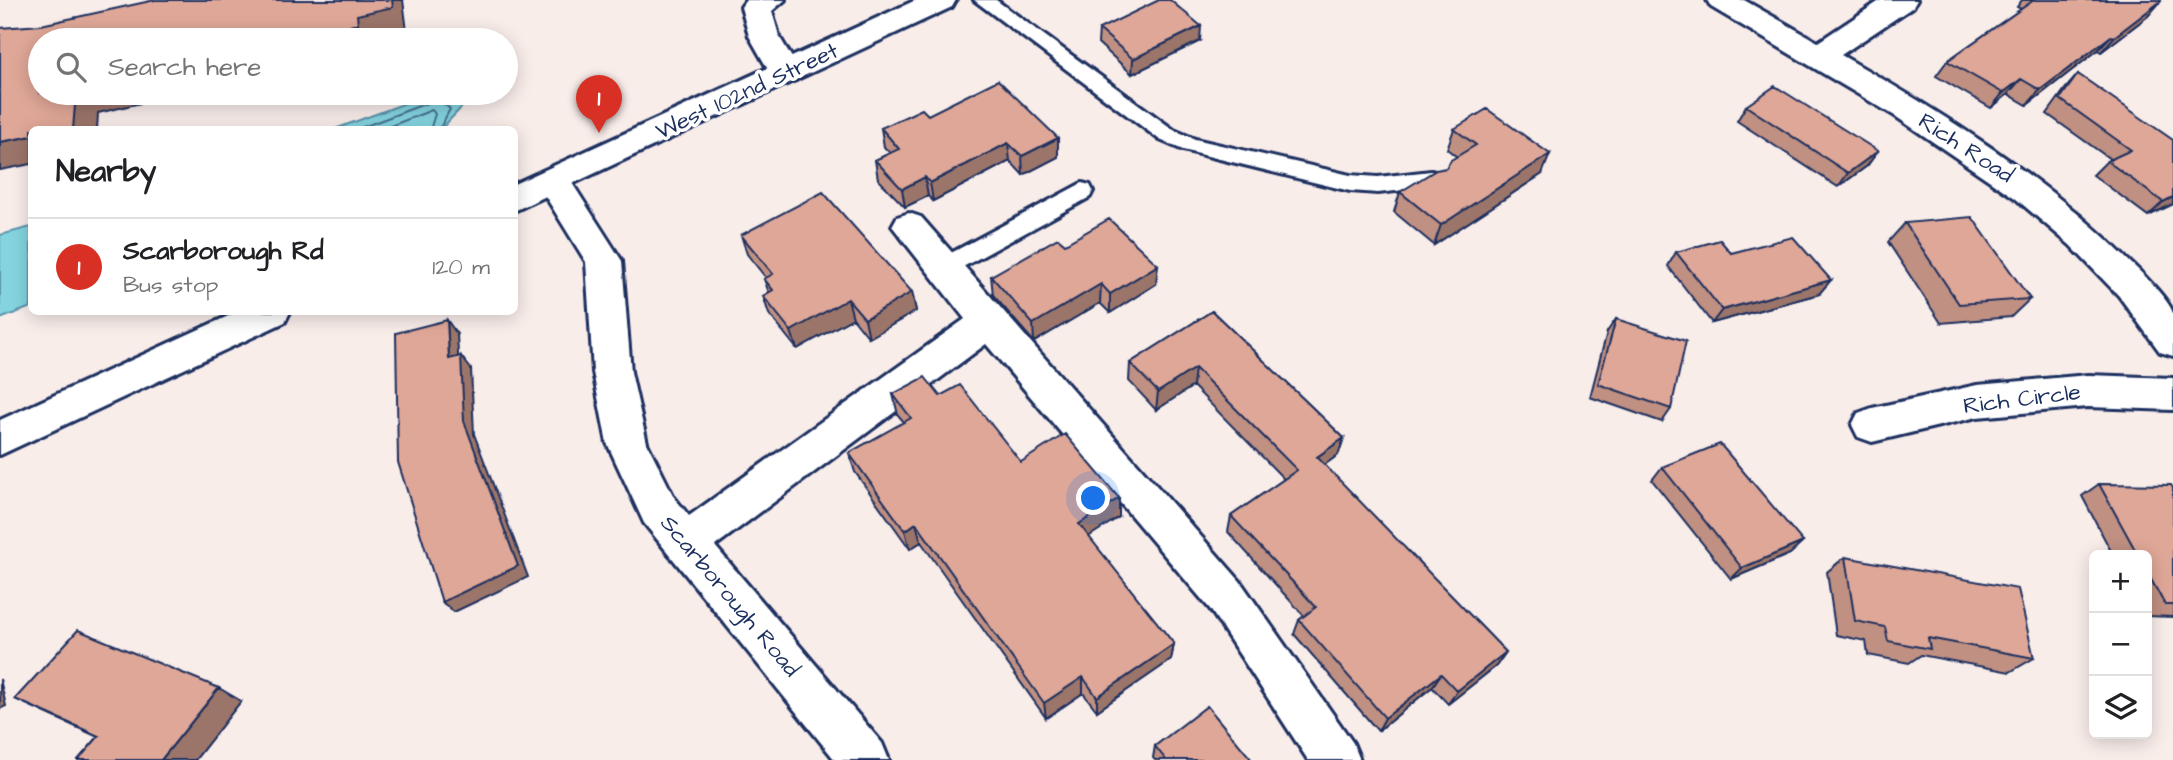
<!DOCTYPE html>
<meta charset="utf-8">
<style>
:root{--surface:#fff;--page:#f2f2f2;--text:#202124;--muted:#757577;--line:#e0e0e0;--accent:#d93025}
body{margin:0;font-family:"Architects Daughter",sans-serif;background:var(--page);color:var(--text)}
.controls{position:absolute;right:21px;bottom:21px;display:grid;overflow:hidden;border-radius:10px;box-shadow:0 4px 18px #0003}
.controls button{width:63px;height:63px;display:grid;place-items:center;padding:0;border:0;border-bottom:2px solid var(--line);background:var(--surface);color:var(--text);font:35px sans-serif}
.you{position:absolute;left:1094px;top:499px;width:24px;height:24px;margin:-18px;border:5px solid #fff;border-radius:50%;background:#1a73e8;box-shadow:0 0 0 10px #1a73e833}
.badge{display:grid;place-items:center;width:46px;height:46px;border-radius:50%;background:var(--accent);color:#fff;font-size:23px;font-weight:700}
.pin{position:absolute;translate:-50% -58px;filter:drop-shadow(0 2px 4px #0008)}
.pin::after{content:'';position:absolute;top:37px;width:24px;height:21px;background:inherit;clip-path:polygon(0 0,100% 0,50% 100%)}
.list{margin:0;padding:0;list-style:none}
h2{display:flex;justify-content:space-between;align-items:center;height:91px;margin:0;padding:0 28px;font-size:30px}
h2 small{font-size:23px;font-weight:400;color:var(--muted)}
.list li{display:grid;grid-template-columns:46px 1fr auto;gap:21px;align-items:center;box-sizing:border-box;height:98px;padding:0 28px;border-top:2px solid var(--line)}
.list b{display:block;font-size:26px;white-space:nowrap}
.list p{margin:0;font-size:23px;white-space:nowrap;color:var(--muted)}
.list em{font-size:23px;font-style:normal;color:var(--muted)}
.icon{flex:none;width:38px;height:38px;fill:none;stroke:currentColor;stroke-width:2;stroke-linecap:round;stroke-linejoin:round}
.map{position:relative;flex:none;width:2173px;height:760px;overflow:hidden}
.search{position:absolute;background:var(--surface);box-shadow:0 4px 18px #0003;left:28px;top:28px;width:490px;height:77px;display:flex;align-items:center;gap:18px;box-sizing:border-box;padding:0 24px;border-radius:38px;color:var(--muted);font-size:26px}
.panel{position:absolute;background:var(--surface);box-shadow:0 4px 18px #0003;left:28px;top:126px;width:490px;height:189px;border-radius:10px}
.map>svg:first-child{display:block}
</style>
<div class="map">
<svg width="2173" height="760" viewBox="0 0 2173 760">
<rect width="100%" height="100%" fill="#f9edea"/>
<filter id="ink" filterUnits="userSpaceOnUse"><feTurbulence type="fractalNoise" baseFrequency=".0143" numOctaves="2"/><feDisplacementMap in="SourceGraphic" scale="14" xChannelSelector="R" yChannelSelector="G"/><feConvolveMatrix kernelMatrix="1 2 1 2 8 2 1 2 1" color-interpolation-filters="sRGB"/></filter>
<g filter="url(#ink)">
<path fill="#84d4df" stroke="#5a92ab" stroke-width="2" d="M433,93H440L462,107L441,129H335Z
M31,227V307L0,319V235Z"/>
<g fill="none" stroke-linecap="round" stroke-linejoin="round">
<path stroke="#457192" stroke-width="2" d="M355,130L427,103L435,96L450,109L439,130
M380,130L432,110L435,114L430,130"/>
<defs>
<path id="service" d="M974,0H996L1174,130L1195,139L1350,175L1378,177L1431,171L1439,173L1442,179L1439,185L1431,187L1378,193L1350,191L1183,150L1160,140Z
M1082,183L1090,185L1093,191L1090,197L952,273L944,276L936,273L933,267L936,261Z"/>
<path id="minor" d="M746,0H785L772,11L779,36L801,73L796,80L785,84L774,80L749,36L741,7Z
M1707,0H1744L1818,42L1881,0H1917L1913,7L1841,55C1946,115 2047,178 2132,264C2143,274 2169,300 2173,313C2173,325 2173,344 2173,356L2160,352L2119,296L2070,245L2015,198L1895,116L1711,7Z
M553,169L565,172L622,261L631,372L647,443L674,497L689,516L965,319L892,226L897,217L909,213L921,217L1240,581L1353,743L1360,760H1308L1210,609L986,344L715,546L882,743L889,760H835L644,523L607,443L593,372L586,262L536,181L541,172Z
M2088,375L2173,378V410L2088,407L1977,417L1872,442L1858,437L1852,425L1858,413L1872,408L1977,385Z"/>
<path id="tertiary" d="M916,0H956L952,7L514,211V184Z
M237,312H290L285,322L0,455V420Z"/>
</defs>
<use href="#service" stroke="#1b2f5e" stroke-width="6"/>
<use href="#minor" stroke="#1b2f5e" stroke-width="6"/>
<use href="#tertiary" stroke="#1b2f5e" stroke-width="6"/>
<use href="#service" fill="#fff" fill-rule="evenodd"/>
<use href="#minor" fill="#fff" fill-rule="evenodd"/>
<use href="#tertiary" fill="#fff" fill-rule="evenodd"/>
</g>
<path fill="#c09082" stroke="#1b2f5e" stroke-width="2" d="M2022,0H2160L2148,16L2101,52L2098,50L2027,105L2008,94L1991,108L1936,76L1947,61L2021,9L2017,7Z
M1099,29L1200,41L1132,74L1098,43Z
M2078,74L2173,204L2148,216L2093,175L2107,161L2110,159L2047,114L2065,89Z
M1746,106L1878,151L1867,166L1838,187L1737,121Z
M928,115L1058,138V157L1023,175L1010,161L933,201L928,196L905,207L878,179L875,160L890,153L884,147L881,128Z
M1454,129L1542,174L1434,245L1394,212L1400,192L1446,168L1457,157L1447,149Z
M1905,223L2030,299L2011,317L1941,323L1888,242Z
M741,235L912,292L916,311L869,338L853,318L797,349L769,314L763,296L769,293L764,279L766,278L747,254Z
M1065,244L1156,284L1110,313L1100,303L1034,342L993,295L991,276Z
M1676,252L1731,253L1819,294L1712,323L1668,266Z
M1212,311L1344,438L1338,455L1324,465L1506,652L1496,666L1448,704L1432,687L1378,731L1294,634L1299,620L1304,616L1228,532L1231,516L1284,479L1193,386L1156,410L1129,381L1130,363Z
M1616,319L1671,409L1662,422L1590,397L1607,332Z
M893,394L940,396L1021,462L1119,517L1088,536L1174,644L1171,660L1097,711L1083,693L1046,718L921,542L910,549L855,472L849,453L904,422L898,415Z
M1662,467L1803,542L1790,554L1731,579L1652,480Z
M2099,484L2173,488V617L2147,616V555H2113L2082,496Z
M1845,557L2034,658L2010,672L1921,655L1909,663L1868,655L1866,641L1836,635L1827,572Z
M15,699L241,701L195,760H78L98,737Z
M1155,746L1252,760H1155L1153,758Z"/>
<path fill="#9c756a" stroke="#1b2f5e" stroke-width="2" d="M392,0H403L407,31L372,40H287Z
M2161,1L2148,16L2101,52L2114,37Z
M1201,26L1200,41L1132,74L1133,59Z
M2111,36L2098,50L2027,105L2040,90Z
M2021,79L2008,94L1991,108L2003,93Z
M76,93H183L98,113L97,130H70Z
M32,136V164L0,170V142Z
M1058,138V157L1023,175L1022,156Z
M1008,143L1010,161L933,201L930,183Z
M1878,151L1867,166L1838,187L1848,173Z
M1550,154L1542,174L1434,245L1441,225Z
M925,177L928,196L905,207L902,189Z
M2173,197V204L2148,216L2163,202Z
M1158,265L1156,284L1110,313V294Z
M1831,280L1819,294L1712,323L1722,310Z
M1101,284L1100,303L1034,342L1033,324Z
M912,292L916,311L869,338L865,319Z
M848,299L853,318L797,349L791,331Z
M447,320L457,334L459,373L449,359Z
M461,356L471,369L474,434L528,577L454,612L442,602Z
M1195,368L1193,386L1156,410L1158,392Z
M1344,438L1338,455L1312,474L1317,457Z
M1119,498V517L1079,543V524Z
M916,523L921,542L910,549L905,531Z
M1803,542L1790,554L1731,579L1742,568Z
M1174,644L1171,660L1097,711V697Z
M1506,652L1496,666L1448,704L1457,691Z
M1441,674L1432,687L1378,731L1385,718Z
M1083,677V693L1046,718L1044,703Z
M0,679L6,706L0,709Z
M219,688L241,701L195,760H161Z"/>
<path fill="#dfa797" stroke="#1b2f5e" stroke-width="2" d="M155,0H392L393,7L357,15L358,24L287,40H40V93H76L73,129L32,130V136L0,142V28L41,25Z
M1159,0H1170L1201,26L1133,59L1099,29Z
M2034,0H2160L2161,1L2114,37L2111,36L2040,90L2021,79L2003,93L1947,61Z
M2078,74L2173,140V197L2163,202L2107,161L2131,150L2060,99Z
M998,80L1058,138L1022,156L1008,143L930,183L925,177L902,189L875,160L899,149L881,128L922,109L928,115Z
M1775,86L1878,151L1848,173L1746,106Z
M1487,109L1550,154L1441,225L1400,192L1436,170L1446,168L1451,160L1476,145L1454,129Z
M823,192L912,292L865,319L848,299L791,331L763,296L773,290L764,279L773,274L741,235Z
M1972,217L2030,299L1959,304L1905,223Z
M1109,219L1158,265L1110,294L1101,284L1033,324L991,276L1058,238L1065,244Z
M1793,237L1831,280L1722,310L1676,252L1720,240L1731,253Z
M1212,311L1344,438L1317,457L1506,652L1457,691L1441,674L1385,718L1299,620L1316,607L1231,516L1297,470L1195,368L1158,392L1130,363Z
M1616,319L1686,341L1671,409L1598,384Z
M447,320L449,359L461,356L464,421L518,566L442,602L398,462L396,333Z
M925,377L940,396L960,385L1021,462L1065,434L1119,498L1079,524L1174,644L1097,697L1083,677L1044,703L916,523L905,531L849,453L911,418L893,394Z
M1720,444L1803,542L1742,568L1662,467Z
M2099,484L2171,485L2173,488V605H2165L2147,572V555H2138Z
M1845,557L2018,589L2034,658L1928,638L1930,649L1888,641L1885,627L1855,621Z
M78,630L219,688L161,760H78L99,736L15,699Z
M1207,706L1252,760H1166L1155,746Z"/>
</g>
<g text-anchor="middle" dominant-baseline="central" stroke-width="7" stroke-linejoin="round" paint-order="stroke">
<g font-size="23" fill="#1b2f5e" stroke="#fff">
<text transform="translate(747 91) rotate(-25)">West 102nd Street</text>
<text transform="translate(1966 148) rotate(33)">Rich Road</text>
<text transform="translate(2022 399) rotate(-7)">Rich Circle</text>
<text transform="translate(730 596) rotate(50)">Scarborough Road</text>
</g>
</g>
</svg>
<div class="controls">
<button>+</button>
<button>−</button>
<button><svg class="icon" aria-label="layers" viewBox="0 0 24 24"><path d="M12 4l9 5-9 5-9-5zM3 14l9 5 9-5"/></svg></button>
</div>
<div class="you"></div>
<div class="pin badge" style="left:599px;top:133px">1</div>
<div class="search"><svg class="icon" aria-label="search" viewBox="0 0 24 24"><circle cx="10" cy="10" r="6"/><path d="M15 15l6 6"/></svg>Search here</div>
<section class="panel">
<h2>Nearby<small></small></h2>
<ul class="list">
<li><span class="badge">1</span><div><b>Scarborough Rd</b><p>Bus stop</p></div><em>120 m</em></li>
</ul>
</section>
</div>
